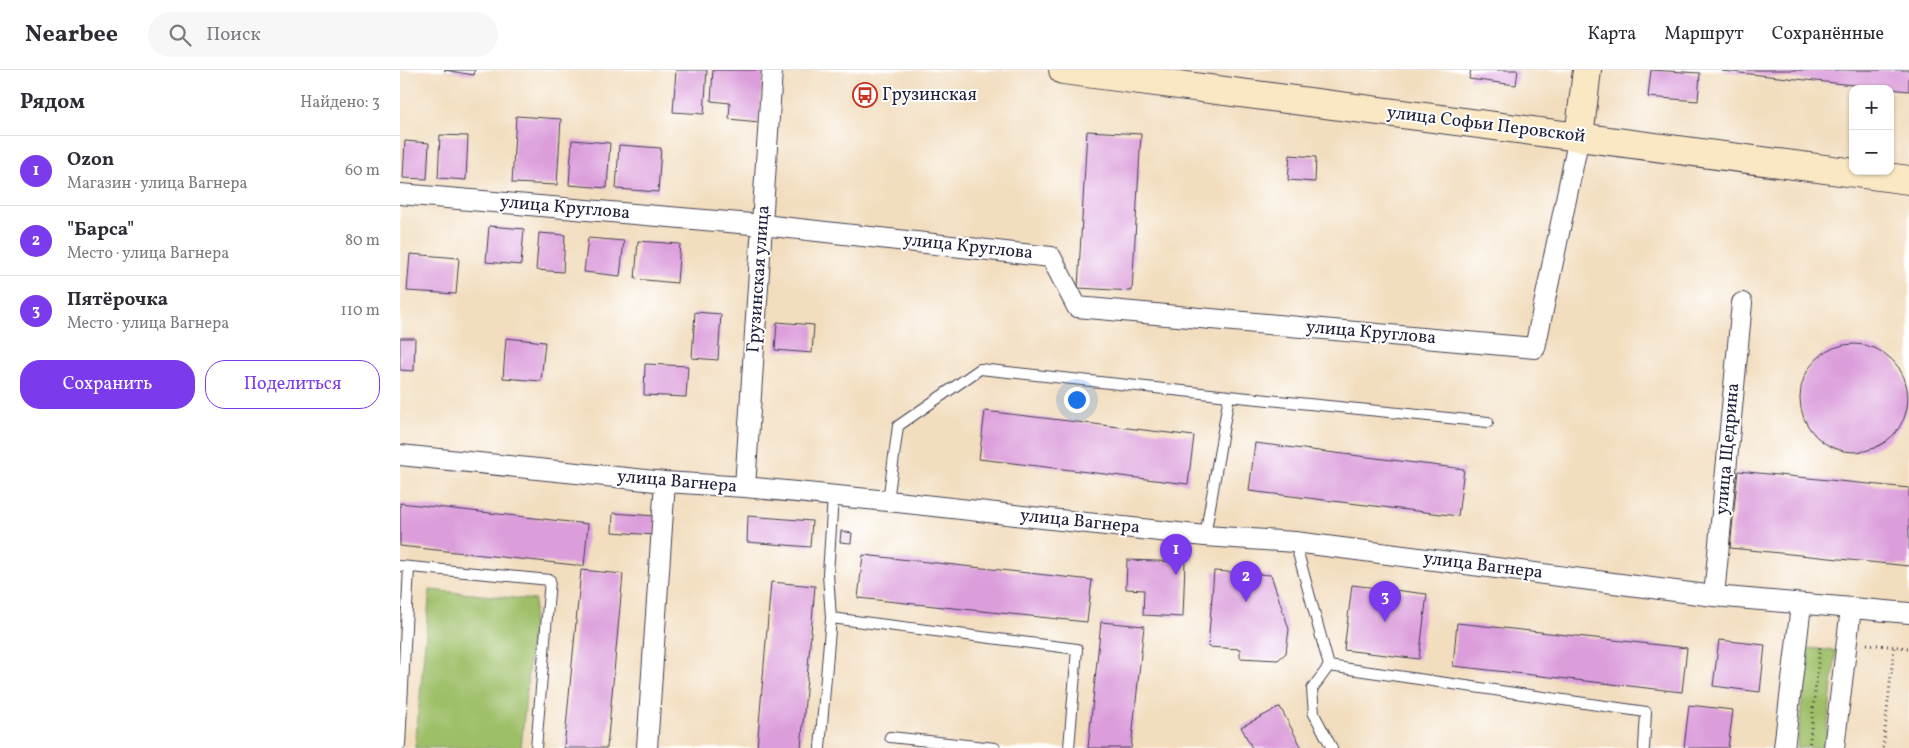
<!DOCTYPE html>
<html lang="ru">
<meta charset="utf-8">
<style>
:root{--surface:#fff;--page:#f7f7f7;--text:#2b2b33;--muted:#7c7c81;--line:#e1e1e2;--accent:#7c3aed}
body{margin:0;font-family:Vollkorn,serif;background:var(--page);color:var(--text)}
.controls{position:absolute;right:15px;top:15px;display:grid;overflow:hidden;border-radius:10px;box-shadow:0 1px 4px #0004}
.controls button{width:45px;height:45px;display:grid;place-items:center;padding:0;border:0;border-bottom:1px solid var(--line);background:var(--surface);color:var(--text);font:25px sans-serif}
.you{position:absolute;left:676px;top:329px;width:18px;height:18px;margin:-12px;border:4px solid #fff;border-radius:50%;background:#1a73e8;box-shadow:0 0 0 8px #1a73e833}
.badge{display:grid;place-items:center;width:32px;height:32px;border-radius:50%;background:var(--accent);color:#fff;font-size:16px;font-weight:700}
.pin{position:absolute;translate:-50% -41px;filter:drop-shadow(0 1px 2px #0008)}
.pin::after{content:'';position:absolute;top:26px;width:18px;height:15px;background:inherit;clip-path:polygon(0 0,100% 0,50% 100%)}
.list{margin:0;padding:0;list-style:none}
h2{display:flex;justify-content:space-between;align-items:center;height:65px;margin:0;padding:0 20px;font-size:21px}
h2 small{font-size:16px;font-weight:400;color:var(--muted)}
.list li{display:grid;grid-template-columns:32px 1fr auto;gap:15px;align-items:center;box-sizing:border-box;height:70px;padding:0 20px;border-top:1px solid var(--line)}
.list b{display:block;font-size:19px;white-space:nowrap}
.list p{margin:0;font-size:16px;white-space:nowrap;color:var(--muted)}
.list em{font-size:16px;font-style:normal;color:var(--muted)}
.actions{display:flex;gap:10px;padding:15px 20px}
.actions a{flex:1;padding:11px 0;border:1px solid var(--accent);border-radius:20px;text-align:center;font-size:18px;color:var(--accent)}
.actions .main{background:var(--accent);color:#fff}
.icon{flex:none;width:28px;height:28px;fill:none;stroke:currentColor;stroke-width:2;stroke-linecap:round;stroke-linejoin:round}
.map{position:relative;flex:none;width:1509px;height:678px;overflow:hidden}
header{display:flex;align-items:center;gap:30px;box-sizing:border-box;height:70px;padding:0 25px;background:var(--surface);border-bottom:1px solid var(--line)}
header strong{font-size:24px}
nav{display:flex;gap:28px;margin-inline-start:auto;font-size:18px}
.search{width:350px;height:45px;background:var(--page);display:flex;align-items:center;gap:12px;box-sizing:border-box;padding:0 18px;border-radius:28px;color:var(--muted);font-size:19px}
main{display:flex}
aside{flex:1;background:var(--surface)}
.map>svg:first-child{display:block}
</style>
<header>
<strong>Nearbee</strong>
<div class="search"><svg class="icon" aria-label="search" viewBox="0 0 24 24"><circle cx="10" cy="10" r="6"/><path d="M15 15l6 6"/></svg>Поиск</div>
<nav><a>Карта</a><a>Маршрут</a><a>Сохранённые</a></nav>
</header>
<main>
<aside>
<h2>Рядом<small>Найдено: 3</small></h2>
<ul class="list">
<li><span class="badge">1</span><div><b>Ozon</b><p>Магазин · улица Вагнера</p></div><em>60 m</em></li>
<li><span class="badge">2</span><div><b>&quot;Барса&quot;</b><p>Место · улица Вагнера</p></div><em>80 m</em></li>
<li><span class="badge">3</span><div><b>Пятёрочка</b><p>Место · улица Вагнера</p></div><em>110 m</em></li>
</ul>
<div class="actions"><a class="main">Сохранить</a><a>Поделиться</a></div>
</aside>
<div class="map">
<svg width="1509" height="678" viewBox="0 0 1509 678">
<rect width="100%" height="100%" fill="#fff"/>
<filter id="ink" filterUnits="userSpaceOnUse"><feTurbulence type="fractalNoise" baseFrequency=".02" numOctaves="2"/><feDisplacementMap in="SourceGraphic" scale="10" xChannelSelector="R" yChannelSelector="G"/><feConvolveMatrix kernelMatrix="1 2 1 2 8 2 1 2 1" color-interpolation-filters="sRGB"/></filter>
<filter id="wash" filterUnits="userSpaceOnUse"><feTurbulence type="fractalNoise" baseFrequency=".0096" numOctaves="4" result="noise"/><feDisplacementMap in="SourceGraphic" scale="20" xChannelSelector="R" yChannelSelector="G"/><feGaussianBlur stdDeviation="1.12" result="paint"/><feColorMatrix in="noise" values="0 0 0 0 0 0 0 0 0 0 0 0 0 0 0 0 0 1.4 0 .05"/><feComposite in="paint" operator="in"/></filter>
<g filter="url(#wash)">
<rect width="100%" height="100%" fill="#f2ddbe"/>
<path fill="#9ebf68" stroke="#607052" d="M30,520L135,530L121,678H15Z
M1408,578L1436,581L1425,678H1397Z"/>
<g id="blocks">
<path fill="#dc9edb" d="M44,0H75L74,5Z
M276,0H307L304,44L273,42Z
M313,0H364L359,52L329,49L330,33L311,31Z
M1071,0H1118L1116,15L1069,9Z
M1251,0L1300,3L1298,31L1248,27Z
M1322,0H1509V21L1322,1Z
M116,46L161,49L157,115L112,113Z
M687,61L741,64L732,221L678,218Z
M40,65L68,66L66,110L38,108Z
M172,70L210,73L207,118L169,115Z
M5,71L29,73L27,109L3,108Z
M219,75L261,78L258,122L216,119Z
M890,85L916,87L915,112L888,110Z
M89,156L124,159L121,195L86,192Z
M139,163L165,165L163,202L136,200Z
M188,168L224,171L220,206L184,202Z
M238,171L280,174L277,213L235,209Z
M10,184L59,188L56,224L7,221Z
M295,242L321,244L318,290L292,288Z
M377,252L414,255L412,283L375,280Z
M0,268H15L14,301L0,300Z
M106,268L145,272L141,311L103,308Z
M1400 328a54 54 0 1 1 108 0a54 54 0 1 1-108 0Z
M245,294L288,296L286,327L244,325Z
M585,341L794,366L788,414L579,389Z
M855,373L1064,399L1058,446L849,421Z
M1338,401L1509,418V496L1330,478Z
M0,433L188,454L184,496L0,476Z
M213,443L256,446L255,465L212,462Z
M348,446L412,451L410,477L347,472Z
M441,461L452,463L451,473L440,472Z
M463,485L692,510L687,552L458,528Z
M727,490L785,492L783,547L743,545L744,520L726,519Z
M181,500L223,504L207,678H164Z
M814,501L871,505L889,559L886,583L878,590L840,588V579L808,577Z
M371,512L415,516L401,678H357Z
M952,515L1027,524L1019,589L944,580Z
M701,552L744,556L731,678H688Z
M1057,553L1287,578L1282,622L1053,596Z
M1319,570L1365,575L1360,622L1313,616Z
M1289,635L1333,640L1328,678H1284Z
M880,637L902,678H852L841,657Z"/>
</g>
</g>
<g filter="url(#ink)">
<use href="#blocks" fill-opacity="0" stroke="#413e4f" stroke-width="1"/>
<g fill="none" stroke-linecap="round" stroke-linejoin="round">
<defs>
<path id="lane" d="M433,426L428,504L431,548L677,579L669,678
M488,431L498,356L580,299L829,326
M805,466L829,326L1088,352
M895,472L929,596
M0,496L150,510L136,678
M929,596L1246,642L1244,678
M929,596L912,619L914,644L932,678
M490,667L595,678
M0,675L9,497
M420,678L431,548"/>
<path id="street" d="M0,124L363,155L651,187L677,237L1135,278L1179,67
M0,385L265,412L345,417L488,431L805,466L895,472L1314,526L1509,543
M345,417L372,0
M1314,526L1342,233
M247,678L265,412
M1384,678L1401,535
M1434,678L1451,538"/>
<path id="secondary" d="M663,0L1509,110
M1179,67L1187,0"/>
</defs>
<use href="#lane" stroke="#413e4f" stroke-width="12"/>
<use href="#street" stroke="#413e4f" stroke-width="22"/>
<use href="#secondary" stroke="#413e4f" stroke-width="30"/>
<path stroke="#413e4f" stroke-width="3" stroke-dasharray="1 4" stroke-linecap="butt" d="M1467,574L1509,578
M1409,678L1420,576
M1483,678L1494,577"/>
<use href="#lane" stroke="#fff" stroke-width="10"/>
<use href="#street" stroke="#fff" stroke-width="20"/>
<use href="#secondary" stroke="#fae7c3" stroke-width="28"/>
</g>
</g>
<defs>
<symbol id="bus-ring" viewBox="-11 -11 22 22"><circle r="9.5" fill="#fff" stroke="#c8321e" stroke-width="1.5"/><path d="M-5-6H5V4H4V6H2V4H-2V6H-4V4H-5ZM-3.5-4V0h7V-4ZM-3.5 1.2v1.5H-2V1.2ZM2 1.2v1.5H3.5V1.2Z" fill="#c8321e"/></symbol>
</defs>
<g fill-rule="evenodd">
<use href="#bus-ring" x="451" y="11" width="28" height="28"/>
</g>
<g text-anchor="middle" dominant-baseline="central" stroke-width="4" stroke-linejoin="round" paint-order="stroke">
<g font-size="18" fill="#22223b" stroke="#fff" text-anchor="start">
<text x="482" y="25">Грузинская</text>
</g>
<g font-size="18" fill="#22223b" stroke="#fff">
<text transform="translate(1086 55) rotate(7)">улица Софьи Перовской</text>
<text transform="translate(165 138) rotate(5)">улица Круглова</text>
<text transform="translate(568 177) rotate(6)">улица Круглова</text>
<text transform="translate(359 209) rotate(-86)">Грузинская улица</text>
<text transform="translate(971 263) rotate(5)">улица Круглова</text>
<text transform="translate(1328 379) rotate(-85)">улица Щедрина</text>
<text transform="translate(277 412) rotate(5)">улица Вагнера</text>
<text transform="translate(680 452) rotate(6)">улица Вагнера</text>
<text transform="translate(1083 496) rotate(7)">улица Вагнера</text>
</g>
</g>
</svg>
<div class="controls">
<button>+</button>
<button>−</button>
</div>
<div class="you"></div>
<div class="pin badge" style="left:776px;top:505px">1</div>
<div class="pin badge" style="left:846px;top:532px">2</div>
<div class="pin badge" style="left:985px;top:552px">3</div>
</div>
</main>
